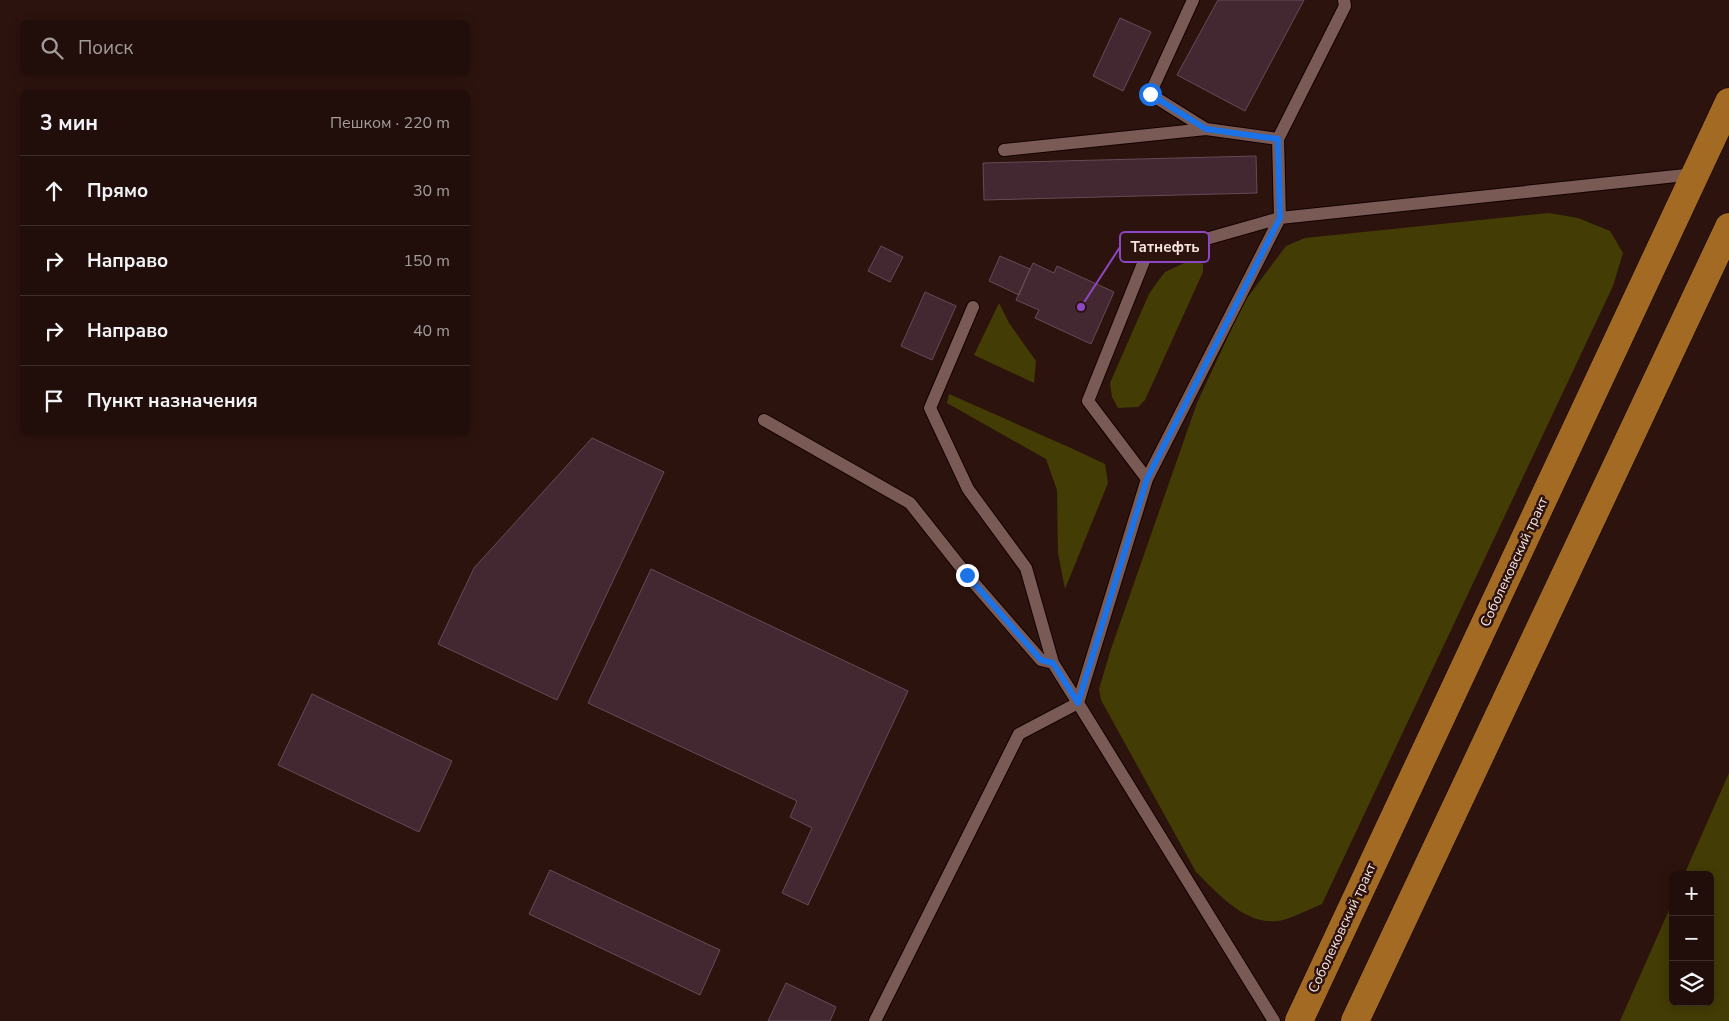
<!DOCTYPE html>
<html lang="ru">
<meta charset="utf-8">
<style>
:root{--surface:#210e0a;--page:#2d1c18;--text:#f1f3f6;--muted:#a29c9c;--line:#3e2e2b}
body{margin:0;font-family:"Nunito Sans",sans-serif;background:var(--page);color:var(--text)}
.controls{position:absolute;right:15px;bottom:15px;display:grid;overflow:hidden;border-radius:8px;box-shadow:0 2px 12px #0003}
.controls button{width:45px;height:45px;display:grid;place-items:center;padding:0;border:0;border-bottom:1px solid var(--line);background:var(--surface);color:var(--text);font:25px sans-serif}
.stop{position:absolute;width:15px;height:15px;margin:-11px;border:4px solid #1a73e8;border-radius:50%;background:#fff}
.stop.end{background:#1a73e8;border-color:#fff;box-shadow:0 1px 5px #0008}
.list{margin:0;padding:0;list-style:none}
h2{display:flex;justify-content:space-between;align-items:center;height:65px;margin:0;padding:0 20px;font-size:21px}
h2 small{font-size:16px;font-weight:400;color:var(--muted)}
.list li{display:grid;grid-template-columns:32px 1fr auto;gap:15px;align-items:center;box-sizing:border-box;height:70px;padding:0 20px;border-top:1px solid var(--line)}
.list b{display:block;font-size:19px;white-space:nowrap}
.list em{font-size:16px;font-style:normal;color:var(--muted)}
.icon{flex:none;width:28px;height:28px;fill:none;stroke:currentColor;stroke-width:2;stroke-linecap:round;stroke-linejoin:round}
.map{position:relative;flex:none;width:1729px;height:1021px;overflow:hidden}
.search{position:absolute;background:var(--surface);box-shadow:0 2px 12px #0003;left:20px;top:20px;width:450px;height:55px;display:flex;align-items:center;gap:12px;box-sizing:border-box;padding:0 18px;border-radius:8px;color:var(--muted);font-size:19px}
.panel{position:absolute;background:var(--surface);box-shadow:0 2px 12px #0003;left:20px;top:90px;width:450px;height:345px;border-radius:8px}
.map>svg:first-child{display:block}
</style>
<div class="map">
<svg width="1729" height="1021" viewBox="0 0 1729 1021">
<rect width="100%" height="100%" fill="#2c130e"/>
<path fill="#443c05" d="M1549,213L1578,218L1610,231L1623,253L1613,286L1322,904C1310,909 1288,920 1278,921C1244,925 1218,893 1196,872L1101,700L1099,689L1111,649L1197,403L1244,302L1286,246L1305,238Z
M1193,259L1203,264V272L1145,400L1138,407L1118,408L1112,397L1110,383L1149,294L1158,281L1165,272Z
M999,303L1009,323L1036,361L1034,383L974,355Z
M949,394L1073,449L1105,464L1108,483L1065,589L1058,553L1057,490L1046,459L947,403Z
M1729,773V1021H1620L1673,901V1002H1710V875H1684Z"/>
<path fill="#432832" stroke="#684a55" d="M1218,0H1304L1245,111L1177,75Z
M1120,18L1151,32L1123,91L1093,76Z
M1256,156L1257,193L984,200L983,163Z
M881,246L903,257L890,282L868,271Z
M1000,256L1030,269L1019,295L989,281Z
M1033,263L1054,273L1057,266L1114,292L1091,344L1035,318L1039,310L1016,300Z
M925,292L956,306L932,360L901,346Z
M592,438L664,472L557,700L438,644L474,568Z
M651,569L908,691L808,905L782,893L812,828L790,817L797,801L588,703Z
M312,694L452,761L419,832L278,765Z
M550,870L720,950L700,995L529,914Z
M786,983L836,1007L830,1021H768Z"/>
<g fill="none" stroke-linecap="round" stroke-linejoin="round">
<defs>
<path id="lane" d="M1193,0L1150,94L1206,129
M1278,139L1345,6L1344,0
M1004,150L1206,129L1278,139L1280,218L1147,479L1078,703L1274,1021
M764,420L910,503L967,575L1041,660L1053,663
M1147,479L1088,401L1146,256L1280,218L1695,174
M875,1021L1019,734L1078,703L1053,663L1026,568L968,489L930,408L973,307"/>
<path id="primary" d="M1299,1021L1729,102
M1355,1021L1729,227"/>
</defs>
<use href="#lane" stroke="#130100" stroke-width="14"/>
<use href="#primary" stroke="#130100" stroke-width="29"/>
<use href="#lane" stroke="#7a5a54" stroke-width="12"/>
<use href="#primary" stroke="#a36a23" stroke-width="28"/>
</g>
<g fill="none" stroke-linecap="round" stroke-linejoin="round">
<path stroke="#1a73e8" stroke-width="6" d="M967,575L1041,660L1053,663L1078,703L1147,479L1280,218L1278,139L1206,129L1150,94"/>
</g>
<g text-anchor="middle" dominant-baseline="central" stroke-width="5" stroke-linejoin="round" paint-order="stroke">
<g font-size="14" fill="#f7e3e0" stroke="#2c130e">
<text transform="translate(1514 562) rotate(-65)">Соболековский тракт</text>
<text transform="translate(1342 928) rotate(-65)">Соболековский тракт</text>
</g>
</g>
<path fill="none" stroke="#8e47c4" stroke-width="2" d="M1081 307L1120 247"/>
<circle fill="#8e47c4" stroke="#2c130e" stroke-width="2" cx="1081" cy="307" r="5"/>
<rect fill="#2c130e" stroke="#8e47c4" stroke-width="2" x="1120" y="232" width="89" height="30" rx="5"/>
<g font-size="15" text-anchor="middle" font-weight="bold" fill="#f7e3e0">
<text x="1165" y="252">Татнефть</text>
</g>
</svg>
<div class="controls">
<button>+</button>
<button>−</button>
<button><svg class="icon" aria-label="layers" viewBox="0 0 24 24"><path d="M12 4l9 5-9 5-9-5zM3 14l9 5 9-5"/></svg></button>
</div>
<div class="stop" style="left:1150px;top:94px"></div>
<div class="stop end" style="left:967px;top:575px"></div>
<div class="search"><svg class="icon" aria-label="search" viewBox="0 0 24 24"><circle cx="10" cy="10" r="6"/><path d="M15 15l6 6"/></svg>Поиск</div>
<section class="panel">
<h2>3 мин<small>Пешком · 220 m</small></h2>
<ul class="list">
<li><svg class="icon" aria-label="ahead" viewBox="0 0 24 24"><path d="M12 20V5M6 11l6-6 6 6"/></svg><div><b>Прямо</b></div><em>30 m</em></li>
<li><svg class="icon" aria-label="right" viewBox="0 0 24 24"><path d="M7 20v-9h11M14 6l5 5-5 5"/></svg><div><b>Направо</b></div><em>150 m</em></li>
<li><svg class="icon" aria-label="right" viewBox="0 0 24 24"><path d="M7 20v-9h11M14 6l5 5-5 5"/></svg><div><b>Направо</b></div><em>40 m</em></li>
<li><svg class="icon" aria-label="arrive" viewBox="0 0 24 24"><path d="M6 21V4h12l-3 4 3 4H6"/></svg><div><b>Пункт назначения</b></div></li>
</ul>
</section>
</div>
